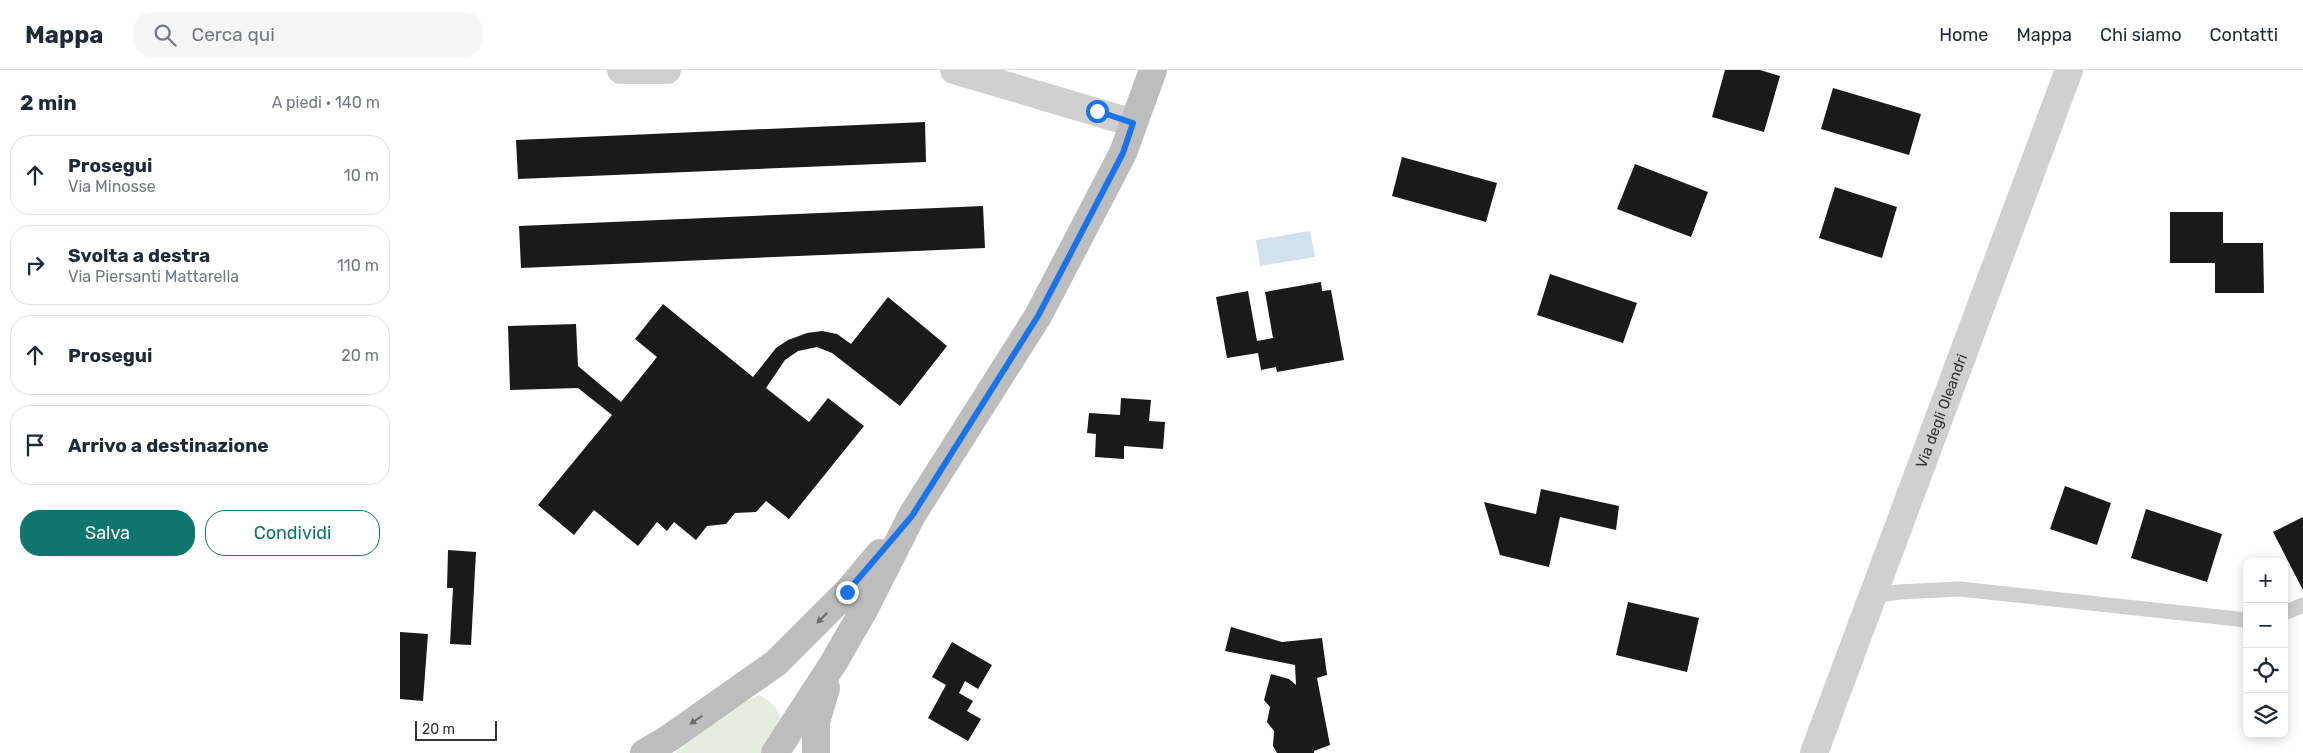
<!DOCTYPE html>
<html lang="it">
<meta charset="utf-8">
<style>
:root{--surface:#fff;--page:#f6f6f7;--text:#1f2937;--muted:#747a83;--line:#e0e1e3;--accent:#0f766e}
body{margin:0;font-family:Rubik,sans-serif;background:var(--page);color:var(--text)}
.controls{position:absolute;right:15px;bottom:15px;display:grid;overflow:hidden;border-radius:10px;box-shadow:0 2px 12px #0003}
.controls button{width:45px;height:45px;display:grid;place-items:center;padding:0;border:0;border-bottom:1px solid var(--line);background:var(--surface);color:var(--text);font:25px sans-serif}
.scale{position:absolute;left:15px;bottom:12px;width:82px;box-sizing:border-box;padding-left:5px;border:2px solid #333;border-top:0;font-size:14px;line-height:18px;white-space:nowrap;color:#333;-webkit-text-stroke:4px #fff;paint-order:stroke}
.stop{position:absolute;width:15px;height:15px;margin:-11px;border:4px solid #1a73e8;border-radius:50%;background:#fff}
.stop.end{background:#1a73e8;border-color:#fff;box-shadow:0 1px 5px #0008}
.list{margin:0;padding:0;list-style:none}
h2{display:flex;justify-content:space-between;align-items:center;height:65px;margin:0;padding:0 20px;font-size:21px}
h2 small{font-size:16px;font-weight:400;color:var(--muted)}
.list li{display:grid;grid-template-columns:32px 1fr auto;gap:15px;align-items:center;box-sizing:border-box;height:80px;margin:0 10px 10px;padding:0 10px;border:1px solid var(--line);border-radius:20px}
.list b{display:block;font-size:19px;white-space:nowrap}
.list p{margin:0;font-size:16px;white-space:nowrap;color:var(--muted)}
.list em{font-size:16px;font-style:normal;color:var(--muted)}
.actions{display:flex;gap:10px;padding:15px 20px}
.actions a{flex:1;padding:11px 0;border:1px solid var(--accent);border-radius:20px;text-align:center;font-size:18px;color:var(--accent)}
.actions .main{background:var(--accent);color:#fff}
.icon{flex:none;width:28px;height:28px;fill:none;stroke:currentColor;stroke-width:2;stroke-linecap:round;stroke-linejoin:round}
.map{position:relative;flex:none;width:1903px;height:683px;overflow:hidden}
header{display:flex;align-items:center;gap:30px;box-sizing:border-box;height:70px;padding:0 25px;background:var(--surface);border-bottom:1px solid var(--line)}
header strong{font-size:24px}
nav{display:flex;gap:28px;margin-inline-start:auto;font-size:18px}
.search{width:350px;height:45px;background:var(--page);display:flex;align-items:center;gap:12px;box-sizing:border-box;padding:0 18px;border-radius:20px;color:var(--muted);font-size:19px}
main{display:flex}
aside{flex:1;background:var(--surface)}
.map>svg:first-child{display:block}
</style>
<header>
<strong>Mappa</strong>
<div class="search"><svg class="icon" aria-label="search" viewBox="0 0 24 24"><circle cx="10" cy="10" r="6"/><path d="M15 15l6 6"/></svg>Cerca qui</div>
<nav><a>Home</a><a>Mappa</a><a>Chi siamo</a><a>Contatti</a></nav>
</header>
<main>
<aside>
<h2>2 min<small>A piedi · 140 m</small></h2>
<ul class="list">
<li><svg class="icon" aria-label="ahead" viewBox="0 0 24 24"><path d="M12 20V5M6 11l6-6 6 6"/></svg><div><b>Prosegui</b><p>Via Minosse</p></div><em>10 m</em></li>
<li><svg class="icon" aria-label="right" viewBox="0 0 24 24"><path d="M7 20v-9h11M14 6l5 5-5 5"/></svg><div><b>Svolta a destra</b><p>Via Piersanti Mattarella</p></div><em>110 m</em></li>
<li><svg class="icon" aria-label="ahead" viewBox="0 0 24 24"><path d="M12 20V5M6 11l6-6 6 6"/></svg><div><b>Prosegui</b></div><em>20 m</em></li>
<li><svg class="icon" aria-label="arrive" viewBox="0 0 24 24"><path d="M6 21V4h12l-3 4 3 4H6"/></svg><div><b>Arrivo a destinazione</b></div></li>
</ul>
<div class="actions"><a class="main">Salva</a><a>Condividi</a></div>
</aside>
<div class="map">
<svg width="1903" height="683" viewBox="0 0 1903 683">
<rect width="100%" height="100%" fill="#fff"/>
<path fill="#e6ecdf" d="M359,625C372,632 378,637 381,652L361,683H276C295,657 329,638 359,625Z"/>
<path fill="#cfe2ee" d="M910,161L915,187L860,196L856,170Z"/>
<path fill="#1a1a1a" d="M1325,0H1360L1380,6L1364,62L1312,47Z
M1433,18L1521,44L1509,85L1421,59Z
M525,52L526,92L118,109L116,70Z
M1002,87L1097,113L1086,152L992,126Z
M1235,94L1308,122L1291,167L1217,139Z
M1435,117L1497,137L1482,188L1419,168Z
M583,136L585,178L121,198L119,156Z
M1770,142H1823V173H1863L1864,223H1815V193H1770Z
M1150,204L1237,233L1223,273L1137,245Z
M921,212L922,221L931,220L944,290L877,302L876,297L861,300L858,283L827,288L816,227L848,221L857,271L873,268L865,222Z
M488,227L547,276L500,336L432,283L417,277L398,281L385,290L366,318L409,352L428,328L464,356L389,449L366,431L356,442L335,443L326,454L307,456L296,470L274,452L267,461L257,452L238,476L194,440L174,465L138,435L212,345L178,318L110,320L108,256L176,254L178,296L221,332L257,287L235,269L263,234L353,307L376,278L388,270L407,263L422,261L437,264L451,274Z
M721,328L751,330L749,351L765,352L763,379L724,376V389L695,387L696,364L687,363L689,343L720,345Z
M1665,416L1711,433L1697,475L1650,459Z
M1141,419L1219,436L1216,460L1160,447L1149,497L1100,485L1084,432L1136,444Z
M1746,439L1822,464L1807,512L1731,488Z
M1903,447V520L1873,462Z
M48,480L76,482L71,575L50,574L53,518H47Z
M1228,532L1299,548L1287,602L1216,585Z
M831,557L882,572L922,568L927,605L917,608L930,675L914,681V683H877L873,676L874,661L867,652L870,637L864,630L871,604L889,609L896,615L895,595L825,581Z
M0,562L28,564L23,631L0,629Z
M552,572L592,595L578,619L565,611L559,623L573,631L567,641L581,649L568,671L528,648L546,615L532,607Z"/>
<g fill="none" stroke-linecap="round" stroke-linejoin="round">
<path stroke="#d0d0d0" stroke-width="15" d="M1473,526L1499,522L1560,519L1847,550
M1884,543L1903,535"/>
<g stroke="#d0d0d0" stroke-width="28">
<path d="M221,0H267"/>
<path d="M554,0L733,53"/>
<path id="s1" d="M1414,683L1669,0"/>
</g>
<path stroke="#bdbdbd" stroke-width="28" d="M244,683L268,669L376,593L447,522L480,483
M375,683L434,592L465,538L512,445L638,246L723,83L753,0
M416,683V652L426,618"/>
</g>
<defs><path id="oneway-solid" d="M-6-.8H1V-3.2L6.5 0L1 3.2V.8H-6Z" transform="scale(1.25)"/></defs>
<g fill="#6a6a6a">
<use href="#oneway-solid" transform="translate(422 548) rotate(135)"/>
<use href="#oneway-solid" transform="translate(296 650) rotate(145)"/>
</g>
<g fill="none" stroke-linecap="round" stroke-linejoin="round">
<path stroke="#1a73e8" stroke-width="6" d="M447,522L512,446L638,246L723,83L733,53L697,41"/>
</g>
<g text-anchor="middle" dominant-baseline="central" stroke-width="5" stroke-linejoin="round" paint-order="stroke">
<g font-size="15" fill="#333" stroke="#fff">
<text stroke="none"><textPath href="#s1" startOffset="365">Via degli Oleandri</textPath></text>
</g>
</g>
</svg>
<div class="controls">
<button>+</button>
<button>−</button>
<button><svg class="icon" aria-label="locate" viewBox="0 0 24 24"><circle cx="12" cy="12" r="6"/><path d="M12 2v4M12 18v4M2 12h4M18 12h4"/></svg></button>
<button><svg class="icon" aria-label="layers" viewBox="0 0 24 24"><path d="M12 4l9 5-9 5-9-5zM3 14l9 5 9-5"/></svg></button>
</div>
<div class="scale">20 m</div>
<div class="stop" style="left:697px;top:41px"></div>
<div class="stop end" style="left:447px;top:522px"></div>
</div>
</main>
